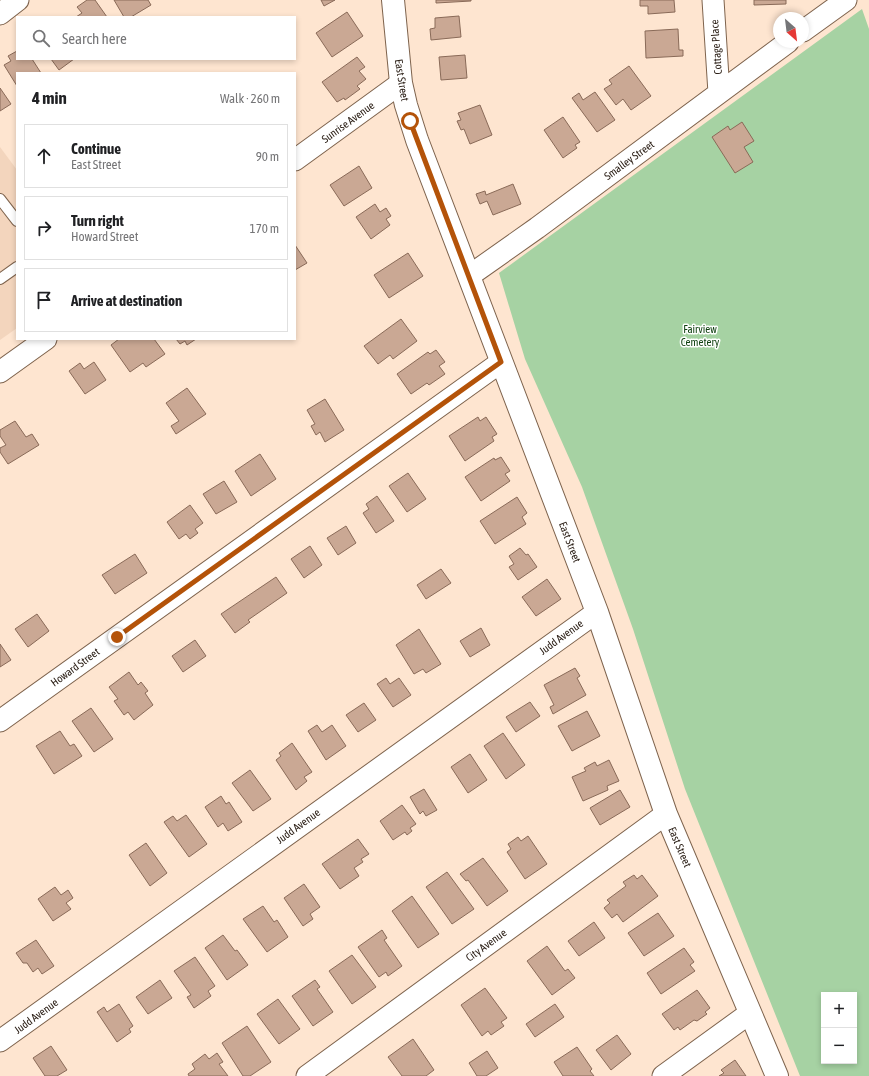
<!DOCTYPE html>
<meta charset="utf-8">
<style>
:root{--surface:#fff;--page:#f2f2f2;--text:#202124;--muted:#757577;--line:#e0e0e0}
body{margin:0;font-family:"Asap Condensed",sans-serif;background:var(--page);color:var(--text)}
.controls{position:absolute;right:12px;bottom:12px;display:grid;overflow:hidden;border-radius:0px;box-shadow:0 2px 6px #0003}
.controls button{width:36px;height:36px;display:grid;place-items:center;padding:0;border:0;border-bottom:1px solid var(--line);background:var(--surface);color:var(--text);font:20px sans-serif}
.compass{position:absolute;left:773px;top:12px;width:36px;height:36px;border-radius:50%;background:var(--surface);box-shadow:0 2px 6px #0003;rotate:152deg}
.stop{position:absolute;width:12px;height:12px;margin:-9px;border:3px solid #b45309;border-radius:50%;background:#fff}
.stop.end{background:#b45309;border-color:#fff;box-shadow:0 1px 4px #0008}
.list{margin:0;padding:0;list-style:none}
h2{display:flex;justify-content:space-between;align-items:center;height:52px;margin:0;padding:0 16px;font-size:17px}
h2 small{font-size:13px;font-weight:400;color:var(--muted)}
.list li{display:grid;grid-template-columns:26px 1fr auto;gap:12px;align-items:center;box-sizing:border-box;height:64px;margin:0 8px 8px;padding:0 8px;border:1px solid var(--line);border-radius:0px}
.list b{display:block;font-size:15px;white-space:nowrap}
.list p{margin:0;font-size:13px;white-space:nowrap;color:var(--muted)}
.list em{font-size:13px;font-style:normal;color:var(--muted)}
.icon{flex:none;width:22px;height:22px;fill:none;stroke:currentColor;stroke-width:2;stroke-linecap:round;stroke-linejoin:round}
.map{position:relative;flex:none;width:869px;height:1076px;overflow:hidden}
.search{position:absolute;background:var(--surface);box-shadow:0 2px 6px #0003;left:16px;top:16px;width:280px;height:44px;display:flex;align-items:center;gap:10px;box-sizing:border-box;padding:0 14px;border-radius:0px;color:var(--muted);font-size:15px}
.panel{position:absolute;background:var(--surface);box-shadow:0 2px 6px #0003;left:16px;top:72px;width:280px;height:268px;border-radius:0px}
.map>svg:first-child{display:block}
</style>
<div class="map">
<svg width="869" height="1076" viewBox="0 0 869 1076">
<rect width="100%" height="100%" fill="#fee5d0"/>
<path fill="#f3d5bd" d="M0,147L17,170V328L0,340Z"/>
<path fill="#a6d2a3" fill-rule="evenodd" d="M862,9L869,29V1076H800L685,789L633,629L582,487L525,359L499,273ZM824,995H854V1061H824Z"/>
<path fill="#caa894" stroke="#896a58" d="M87,0H95L107,17H76L82,13L77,7Z
M114,0H148L151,5L131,17H124Z
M321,0H335L324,6Z
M436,0H471V1L436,3Z
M640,0H674L675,12L648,14V6H640Z
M754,0H786V4L754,5Z
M347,12L363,36L332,57L316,33Z
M459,16L461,37L431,40L430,29L435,28V18Z
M678,29L679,50H683V56L646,58L645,31Z
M17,51V59H32L41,73H17V86L4,65L11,61L8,56Z
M465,55L467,78L441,80L439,57Z
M357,57L365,67L359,71L366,79L357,86L360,89L345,100L344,98L337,102L322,82Z
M51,59H74L59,70Z
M629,66L651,96L631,110L623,99L616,105L604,89L612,84L609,80Z
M0,88L11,104L0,111Z
M595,92L615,120L597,132L572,98L579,93L583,100Z
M480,105L492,135L470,144L464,129L461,130L457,121L461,120L458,113Z
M563,117L580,142L575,145L577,148L563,158L544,130Z
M742,122L754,141L744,147L753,162L735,173L712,137L728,126L730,130Z
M359,166L372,188L344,206L330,185Z
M513,184L521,204L493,215L487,201L480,204L476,194L485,191L486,195Z
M375,204L380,212L386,208L391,216L386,219L390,225L371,239L356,217Z
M295,245L307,263L295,270Z
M408,253L423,276L389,298L374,275Z
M401,319L417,341L393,359L390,355L378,364L364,346Z
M119,339H154L165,354L146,367L143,363L130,372L111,345Z
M176,339H196L187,345L185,341L180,344Z
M436,350L445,362L439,366L445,374L429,385L427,383L411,394L397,374L428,352L430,354Z
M94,362L106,380L85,394L69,371L80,363L84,369Z
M187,388L206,414L176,434L171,426L179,421L166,403Z
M325,399L344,430L325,442L320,432L316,435L311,426L315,424L307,410Z
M478,417L480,421L486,417L497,434L492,437L494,441L465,461L449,436Z
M15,421L26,437L32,434L39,445L8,464L0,452V448L6,445L0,436V430Z
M260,454L276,479L251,496L235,471Z
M501,457L510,471L505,474L510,481L481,501L465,477L494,458L495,460Z
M408,473L426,499L407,512L389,486Z
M224,481L237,502L216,514L203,494Z
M377,496L394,521L376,533L363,513L369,509L366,504Z
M517,497L527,513L522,517L526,524L495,544L480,521Z
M190,505L203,523L195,529L198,533L190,539L186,534L179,539L167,522Z
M346,526L356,543L338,555L327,538Z
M310,546L322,565L304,578L291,559Z
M520,548L526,555L528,554L537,567L518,580L509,567L514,564L509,556Z
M135,554L147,573L115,594L102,575Z
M441,569L451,583L426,599L417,585Z
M276,577L287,593L248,620L250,622L235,633L221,614Z
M547,579L561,599L536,616L522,597Z
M37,614L49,631L28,647L15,629Z
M481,628L490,645L470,657L460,641Z
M419,629L441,664L426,673L423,669L414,674L396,645Z
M195,640L206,656L183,672L172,656Z
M0,644L11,660L0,667Z
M575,668L580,676L577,678L586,695L553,714L550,707L554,705L544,685Z
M129,672L138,685L141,682L148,691L145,693L153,705L134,720L128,712L124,715L114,701L118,699L109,687Z
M386,678L390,684L399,678L411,695L393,707L377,684Z
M530,702L540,716L516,732L506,717Z
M364,703L376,720L358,732L346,715Z
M91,708L113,739L94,752L72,721Z
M587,711L600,736L572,751L558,726Z
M317,725L322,732L332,725L346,746L326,760L308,731Z
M60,731L70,746L74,744L82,756L54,774L36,746Z
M503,733L525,765L506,779L484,746Z
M292,743L312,772L304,777L307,781L296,790L276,760L281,756L279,753Z
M470,754L487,780L468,793L451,767Z
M609,760L619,781L607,786L608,790L583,801L572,777L586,771L584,768L595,762L597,766Z
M250,770L271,799L253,811L232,783Z
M424,789L437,810L426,816L423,811L420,814L410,797Z
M620,790L630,807L600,825L590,808Z
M221,796L226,804L229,802L242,822L228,831L223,823L218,827L205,807Z
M402,805L416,824L410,828L412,831L407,835L405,832L393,840L380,821Z
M186,815L207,844L189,857L164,822L173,816L177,821Z
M528,836L547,864L525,879L507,852L511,849L508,844L518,837L521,841Z
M358,839L369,854L361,859L363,862L354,868L359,876L340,889L322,864Z
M146,843L167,873L150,886L129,855Z
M483,858L508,891L487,906L468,880L466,881L460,874Z
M447,872L474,909L452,924L426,887Z
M634,875L637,879L642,875L658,896L623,922L617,914L612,918L604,908L610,903L607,900L626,886L623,882Z
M304,884L320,907L310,914L313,919L303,926L284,898Z
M55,887L61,895L68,890L73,898L66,903L71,909L53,921L38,899Z
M412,896L439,934L418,948L392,911Z
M263,906L274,922L277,920L288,937L267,952L243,919Z
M658,913L674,936L644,956L628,933Z
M594,922L605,938L579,956L568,941Z
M382,930L387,938L384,940L402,966L388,976L386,972L379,977L358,947Z
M223,935L235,951L237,950L248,965L227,980L205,948Z
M36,940L54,966L42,974L38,968L33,972L27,963H23L16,953Z
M547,946L565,971L568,969L575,978L552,995L527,961Z
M684,948L694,962L690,965L695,971L661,994L647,973Z
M352,955L376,987L352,1004L329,971Z
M195,957L215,986L208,991L211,996L194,1008L187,997L191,995L174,971Z
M160,980L172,998L148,1014L136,997Z
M315,980L320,987L317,989L333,1012L313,1026L292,996Z
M485,988L507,1018L501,1022L504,1026L491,1035L488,1031L482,1036L461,1005Z
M697,990L710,1008L705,1012L707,1014L697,1021L694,1020L680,1030L678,1027L674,1030L662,1014Z
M278,999L300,1029L279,1044L257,1014Z
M119,1004L133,1026L129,1029L131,1032L117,1042L97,1012L104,1007L107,1012Z
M555,1004L564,1017L535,1037L526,1024Z
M247,1026L271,1062L250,1076H243L222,1043Z
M617,1035L631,1054L611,1070L596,1050Z
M413,1039L434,1070L426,1076H402L388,1057Z
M51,1046L67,1070L57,1076H45L33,1058Z
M577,1047L592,1069L590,1071L594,1076H563L554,1062Z
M487,1051L498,1068L486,1076H477L469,1063Z
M217,1053L223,1062L219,1064L228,1076H189L188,1074L195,1069L192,1064L205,1054L209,1059Z
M735,1060L746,1076H719L724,1073L721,1070Z"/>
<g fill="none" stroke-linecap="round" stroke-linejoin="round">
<defs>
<path id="service" d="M0,199L17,221
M0,279L17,267"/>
<path id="minor" d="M713,0L719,93
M0,14L18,0
M803,31L846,0
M295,160L401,83
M469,276L537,228L788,42
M0,372L46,339
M0,721L501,362
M0,1041L597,612
M307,1076L666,814
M663,1076L750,1013"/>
<path id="tertiary" d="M393,0L401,83L406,105L417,140L597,612L666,814L777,1076"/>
</defs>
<use href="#service" stroke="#7e634d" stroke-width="12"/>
<use href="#minor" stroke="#7e634d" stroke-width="23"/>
<use href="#tertiary" stroke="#7e634d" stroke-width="24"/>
<use href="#service" stroke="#fff" stroke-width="10"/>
<use href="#minor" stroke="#fff" stroke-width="21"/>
<use href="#tertiary" stroke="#fff" stroke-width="22"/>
</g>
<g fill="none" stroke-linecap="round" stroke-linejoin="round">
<path stroke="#b45309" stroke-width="5" d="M117,637L501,362L410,121"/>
</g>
<g text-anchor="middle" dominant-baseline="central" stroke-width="3" stroke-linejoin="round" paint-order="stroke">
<g font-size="11" fill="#2d2118" stroke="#fff">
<text transform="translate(716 47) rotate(-94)">Cottage Place</text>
<text transform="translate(402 80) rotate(81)">East Street</text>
<text transform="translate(348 122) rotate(-36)">Sunrise Avenue</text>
<text transform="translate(629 160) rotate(-36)">Smalley Street</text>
<text transform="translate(570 542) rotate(69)">East Street</text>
<text transform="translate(561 637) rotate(-36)">Judd Avenue</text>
<text transform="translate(75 667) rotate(-36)">Howard Street</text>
<text transform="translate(298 826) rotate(-36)">Judd Avenue</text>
<text transform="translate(680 847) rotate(67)">East Street</text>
<text transform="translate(486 945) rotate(-36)">City Avenue</text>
<text transform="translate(36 1016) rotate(-36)">Judd Avenue</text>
</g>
<g font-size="11" fill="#0f4010" stroke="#fff">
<text x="700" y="329">Fairview<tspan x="700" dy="13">Cemetery</tspan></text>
</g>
</g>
</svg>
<div class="controls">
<button>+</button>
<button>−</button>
</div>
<svg class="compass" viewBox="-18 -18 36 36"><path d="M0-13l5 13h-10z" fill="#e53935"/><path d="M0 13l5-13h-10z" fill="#757577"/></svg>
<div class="stop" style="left:410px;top:121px"></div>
<div class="stop end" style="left:117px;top:637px"></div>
<div class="search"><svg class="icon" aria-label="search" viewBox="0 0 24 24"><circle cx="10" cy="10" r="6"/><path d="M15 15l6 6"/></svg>Search here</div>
<section class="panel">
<h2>4 min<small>Walk · 260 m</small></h2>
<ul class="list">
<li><svg class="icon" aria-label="ahead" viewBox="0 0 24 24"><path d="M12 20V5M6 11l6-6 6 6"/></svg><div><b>Continue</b><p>East Street</p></div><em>90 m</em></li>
<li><svg class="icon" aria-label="right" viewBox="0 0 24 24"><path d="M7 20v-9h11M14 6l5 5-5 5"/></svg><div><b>Turn right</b><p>Howard Street</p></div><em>170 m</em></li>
<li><svg class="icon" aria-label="arrive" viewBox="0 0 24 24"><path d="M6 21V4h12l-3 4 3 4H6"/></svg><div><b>Arrive at destination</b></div></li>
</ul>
</section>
</div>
